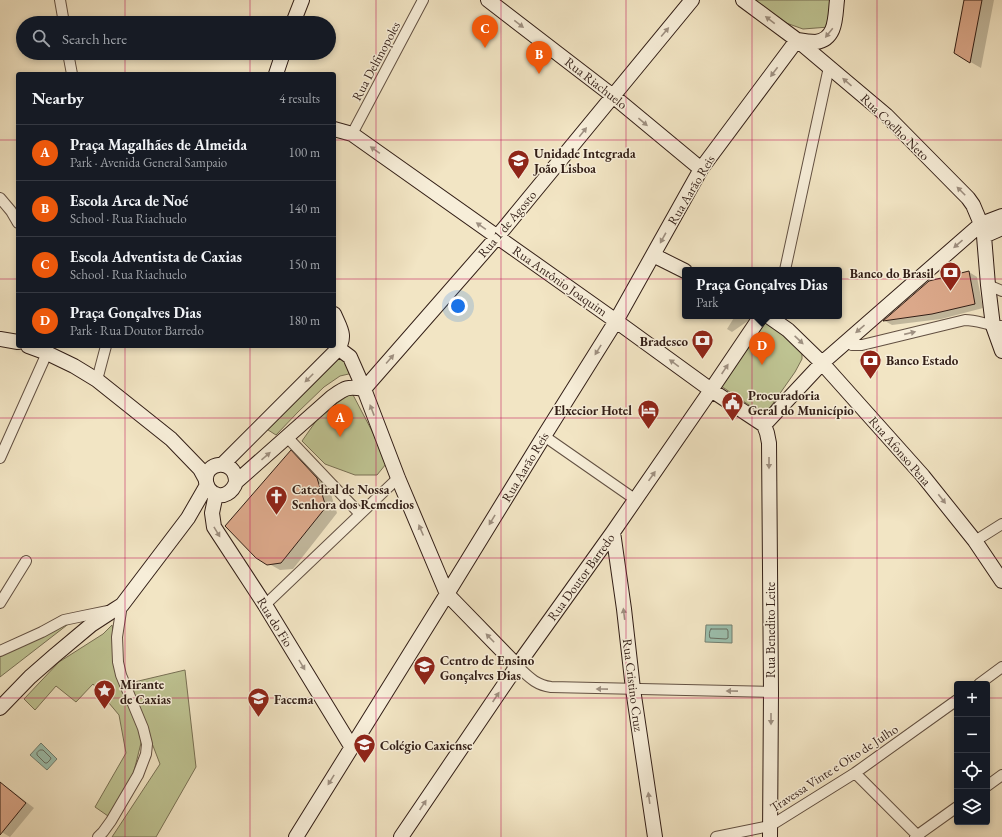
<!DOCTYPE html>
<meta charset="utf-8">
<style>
:root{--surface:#171b24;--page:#242831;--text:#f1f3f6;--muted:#9ea1a6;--line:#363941;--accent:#ea580c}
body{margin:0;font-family:"EB Garamond",serif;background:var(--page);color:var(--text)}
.controls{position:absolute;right:12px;bottom:12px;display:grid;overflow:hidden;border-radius:4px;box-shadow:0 2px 6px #0003}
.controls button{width:36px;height:36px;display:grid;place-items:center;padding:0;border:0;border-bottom:1px solid var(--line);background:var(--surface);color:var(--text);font:20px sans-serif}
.you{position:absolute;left:458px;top:306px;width:14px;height:14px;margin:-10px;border:3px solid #fff;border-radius:50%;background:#1a73e8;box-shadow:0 0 0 6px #1a73e833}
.badge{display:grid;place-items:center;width:26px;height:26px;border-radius:50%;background:var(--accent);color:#fff;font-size:13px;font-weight:700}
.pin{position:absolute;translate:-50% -33px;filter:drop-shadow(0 1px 2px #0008)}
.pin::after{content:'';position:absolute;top:21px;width:14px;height:12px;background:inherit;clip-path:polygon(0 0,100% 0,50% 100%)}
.popup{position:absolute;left:682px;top:267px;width:160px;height:52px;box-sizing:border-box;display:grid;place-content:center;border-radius:4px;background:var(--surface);filter:drop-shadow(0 1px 3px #0005);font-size:13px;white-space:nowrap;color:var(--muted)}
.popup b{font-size:15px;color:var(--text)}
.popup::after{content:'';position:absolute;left:50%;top:100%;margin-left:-8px;border:8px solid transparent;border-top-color:var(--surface)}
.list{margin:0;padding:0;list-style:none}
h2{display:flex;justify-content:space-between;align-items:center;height:52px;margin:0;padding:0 16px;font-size:17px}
h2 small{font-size:13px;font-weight:400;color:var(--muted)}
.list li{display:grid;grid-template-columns:26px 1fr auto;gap:12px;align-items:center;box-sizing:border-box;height:56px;padding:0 16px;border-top:1px solid var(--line)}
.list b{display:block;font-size:15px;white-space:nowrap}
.list p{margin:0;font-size:13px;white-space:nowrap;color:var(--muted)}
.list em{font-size:13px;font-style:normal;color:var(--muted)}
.icon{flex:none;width:22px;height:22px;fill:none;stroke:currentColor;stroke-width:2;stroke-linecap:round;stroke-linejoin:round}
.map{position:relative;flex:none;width:1002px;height:837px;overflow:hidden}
.search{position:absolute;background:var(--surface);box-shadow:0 2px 6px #0003;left:16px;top:16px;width:320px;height:44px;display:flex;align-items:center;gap:10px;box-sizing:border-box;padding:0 14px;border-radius:22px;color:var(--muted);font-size:15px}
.panel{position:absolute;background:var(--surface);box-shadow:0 2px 6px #0003;left:16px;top:72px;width:320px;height:276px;border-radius:4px}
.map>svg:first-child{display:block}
</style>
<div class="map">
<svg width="1002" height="837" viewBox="0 0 1002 837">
<rect width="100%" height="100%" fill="#f2e5c4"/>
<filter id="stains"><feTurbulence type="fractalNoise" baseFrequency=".005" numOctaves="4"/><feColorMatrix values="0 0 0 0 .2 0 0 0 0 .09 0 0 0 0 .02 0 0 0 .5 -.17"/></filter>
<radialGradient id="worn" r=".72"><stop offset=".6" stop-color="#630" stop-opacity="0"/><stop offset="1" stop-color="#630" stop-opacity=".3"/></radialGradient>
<path fill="#bec392" stroke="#787054" d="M749,0H834L829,27L803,29L772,18Z
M769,321L802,352V359L795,372L769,409L762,410L752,407L718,384L755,325Z
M339,353L353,373L340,376L324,387L298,412L276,435L265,428Z
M352,393L373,433L386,464L377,475H355L325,464L302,441L321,414Z
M71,622L0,677V654Z
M112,625L125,688L142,739L133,775L108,816L95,807L126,753L119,715L93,684L76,702L56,686L35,710L24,699L59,662L103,634Z
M185,670L196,767L156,837H112L160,764L143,720L130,683Z"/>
<path fill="#9cc0ae" stroke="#727f71" d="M706,625H732V643L705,642Z
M41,743L57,759L47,770L30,755Z"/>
<path fill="#0003" d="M965,0H994L981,68L955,53Z
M969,272L977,277L983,308L941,319L892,325L885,321Z
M735,316H755L732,332L727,329Z
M291,452L302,458L328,485L337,513L293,569L280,570L257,557Z
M3,785L11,790L34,808L10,837L0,831V788Z"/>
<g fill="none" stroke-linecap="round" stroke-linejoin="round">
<path stroke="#676f62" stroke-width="1" d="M711,629H727L728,631V638L726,639L710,638C709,636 709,631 711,629Z
M40,750H43L51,758L50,760L47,763H45L37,755V753Z"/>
</g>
<path fill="#dba88a" stroke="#321e16" d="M964,0H982L970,63L954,53Z
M969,271L975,304L932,314L883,321L929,281Z
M291,450L317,478L326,507L281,563L267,565L256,558L225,526Z
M0,782L26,803L0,835Z"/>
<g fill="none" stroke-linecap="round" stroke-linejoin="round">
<defs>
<path id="street" d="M60,0L64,23
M68,53L72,74
M352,134L423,0
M0,198L11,211L18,223
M785,270L829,67
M988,285L1002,291
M846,341L852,345H862L965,320C978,320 989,326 1002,326
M97,380L106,346
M544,436L636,500
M287,437L360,514
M0,458L47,353
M975,541L1002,524
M0,603L26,561
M265,605L398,478
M0,651L42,632L64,620L83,616L108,611
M517,666C528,676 535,685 551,687L771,692
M979,684L1002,667
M855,773L919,837
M987,786L1002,775
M98,837L103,832L111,821L138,775L146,754L147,744L143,728L121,675L118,662L117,637L122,605
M716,837L770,826L855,773L957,700
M915,837L957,807"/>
<path id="secondary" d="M488,0L613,96L701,169
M743,0L797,40L829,67L886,115L968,198L973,205L981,224L984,236L988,285L993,326L1002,351
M293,23L302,0
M797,40C803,41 810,42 816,42C837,39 835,16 837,0
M276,74L283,53
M334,129L352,134L616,321L711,390L764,425
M984,236L1002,228
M653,255L685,271
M768,316L788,330L822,363L923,476L975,541L1002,581
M0,339L18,342
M28,346L47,353L74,366L97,380L171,439L200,469L206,480
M337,350L342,351L350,357L364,389L398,478L447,594L517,666
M764,425L767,433L769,443L771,692L770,837
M764,425L822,363L981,224L1002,216
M223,464L337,350C347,336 340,328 334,314
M236,482C236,457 203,461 206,482C207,487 209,490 213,493C223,499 233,492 236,482L332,397C345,388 347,386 364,389L497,237L692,0
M216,494L212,513L214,527L265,605L351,746
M613,532L624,609L633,689L655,837
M0,708L30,677L54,656L91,625L114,610L122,605L188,518L207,485
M296,837L447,594L544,436L616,321L701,169L797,40
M401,837L517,666L613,532L711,390L761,316"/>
</defs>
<use href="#street" stroke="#625042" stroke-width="12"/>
<use href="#secondary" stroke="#321e16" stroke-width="16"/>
<use href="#street" stroke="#f7eed9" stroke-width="10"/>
<use href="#secondary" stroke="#f7eed9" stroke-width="14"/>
</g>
<defs><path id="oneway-solid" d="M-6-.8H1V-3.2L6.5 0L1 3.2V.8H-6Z"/></defs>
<g fill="#9e9081">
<use href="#oneway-solid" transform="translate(770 20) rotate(-143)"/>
<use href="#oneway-solid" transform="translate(519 24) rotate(38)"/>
<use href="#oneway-solid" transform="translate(665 32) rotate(-50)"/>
<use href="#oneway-solid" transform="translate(829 33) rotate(129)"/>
<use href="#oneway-solid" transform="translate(774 72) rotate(127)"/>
<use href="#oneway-solid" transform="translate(847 82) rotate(-139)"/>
<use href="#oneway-solid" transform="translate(643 122) rotate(40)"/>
<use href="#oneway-solid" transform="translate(583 132) rotate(-51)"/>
<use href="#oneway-solid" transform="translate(375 150) rotate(-145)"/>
<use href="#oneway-solid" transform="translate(961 191) rotate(-135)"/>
<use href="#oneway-solid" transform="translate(481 226) rotate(-145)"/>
<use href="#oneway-solid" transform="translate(663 238) rotate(119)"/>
<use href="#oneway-solid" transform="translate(958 244) rotate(139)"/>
<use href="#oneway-solid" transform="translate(860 329) rotate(139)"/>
<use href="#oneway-solid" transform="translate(910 333) rotate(-13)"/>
<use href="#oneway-solid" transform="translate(799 340) rotate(43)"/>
<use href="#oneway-solid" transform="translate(598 350) rotate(122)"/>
<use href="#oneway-solid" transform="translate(390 359) rotate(-49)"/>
<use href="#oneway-solid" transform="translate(674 363) rotate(-144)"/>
<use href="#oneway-solid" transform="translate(725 369) rotate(-56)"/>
<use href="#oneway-solid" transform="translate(309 378) rotate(135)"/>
<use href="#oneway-solid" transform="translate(372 410) rotate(-111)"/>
<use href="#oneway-solid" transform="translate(266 456) rotate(-41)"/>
<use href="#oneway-solid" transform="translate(769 463) rotate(90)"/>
<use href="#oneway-solid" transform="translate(652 476) rotate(-55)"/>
<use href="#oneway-solid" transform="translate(942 499) rotate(52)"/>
<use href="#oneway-solid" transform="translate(492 520) rotate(121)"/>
<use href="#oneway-solid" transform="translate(421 530) rotate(-113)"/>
<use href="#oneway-solid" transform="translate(217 532) rotate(59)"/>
<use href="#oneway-solid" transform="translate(624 614) rotate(-97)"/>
<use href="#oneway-solid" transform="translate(490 638) rotate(-134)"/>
<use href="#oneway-solid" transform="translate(302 665) rotate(59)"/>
<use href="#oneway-solid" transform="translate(602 689) rotate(-179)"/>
<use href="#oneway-solid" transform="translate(732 691) rotate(-179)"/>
<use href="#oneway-solid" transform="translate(496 697) rotate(-56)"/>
<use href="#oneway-solid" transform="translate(771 719) rotate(90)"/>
<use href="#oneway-solid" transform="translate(331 780) rotate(122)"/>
<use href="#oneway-solid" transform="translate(649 798) rotate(-98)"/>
<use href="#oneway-solid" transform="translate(423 805) rotate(-56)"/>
</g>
<path fill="none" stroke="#c2185b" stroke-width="1" stroke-opacity="0.55" d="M125,0V23M250,0V23M376,0V837M501,0V837M626,0V837M752,0V837M877,0V837M125,53V74M250,53V74M0,140H18M334,140H1002M0,279H18M334,279H1002M125,346V837M250,346V837M0,418H1002M0,558H1002M0,698H957M987,698H1002"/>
<defs>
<symbol id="school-pin" viewBox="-11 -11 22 30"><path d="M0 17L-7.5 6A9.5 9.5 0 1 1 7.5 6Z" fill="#8f2418" stroke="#f7eed9"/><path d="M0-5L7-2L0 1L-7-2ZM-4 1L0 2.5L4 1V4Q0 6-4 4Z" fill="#fff"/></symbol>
<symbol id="bank-pin" viewBox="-11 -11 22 30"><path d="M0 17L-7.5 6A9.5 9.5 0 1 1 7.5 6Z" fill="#8f2418" stroke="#f7eed9"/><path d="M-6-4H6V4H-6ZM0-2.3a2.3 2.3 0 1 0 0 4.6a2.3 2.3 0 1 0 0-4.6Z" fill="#fff"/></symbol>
<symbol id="civic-pin" viewBox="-11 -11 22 30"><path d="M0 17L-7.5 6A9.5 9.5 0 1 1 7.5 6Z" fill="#8f2418" stroke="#f7eed9"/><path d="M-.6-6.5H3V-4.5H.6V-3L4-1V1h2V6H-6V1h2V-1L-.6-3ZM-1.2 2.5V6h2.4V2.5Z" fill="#fff"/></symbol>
<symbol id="hotel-pin" viewBox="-11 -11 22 30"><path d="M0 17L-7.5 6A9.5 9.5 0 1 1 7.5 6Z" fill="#8f2418" stroke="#f7eed9"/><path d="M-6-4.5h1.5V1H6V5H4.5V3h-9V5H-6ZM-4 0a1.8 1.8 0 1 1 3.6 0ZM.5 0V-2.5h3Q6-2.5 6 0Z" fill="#fff"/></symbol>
<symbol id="church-pin" viewBox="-11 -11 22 30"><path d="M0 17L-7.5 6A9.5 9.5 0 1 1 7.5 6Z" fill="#8f2418" stroke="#f7eed9"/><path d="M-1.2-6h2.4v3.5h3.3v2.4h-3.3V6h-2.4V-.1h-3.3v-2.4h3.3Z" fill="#fff"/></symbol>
<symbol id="sight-pin" viewBox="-11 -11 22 30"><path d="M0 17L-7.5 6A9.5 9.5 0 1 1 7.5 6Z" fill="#8f2418" stroke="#f7eed9"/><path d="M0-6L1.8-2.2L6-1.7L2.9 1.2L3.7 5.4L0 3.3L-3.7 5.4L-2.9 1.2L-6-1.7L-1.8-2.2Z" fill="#fff"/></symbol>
<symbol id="university-pin" viewBox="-11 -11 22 30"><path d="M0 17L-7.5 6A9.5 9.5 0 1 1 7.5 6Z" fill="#8f2418" stroke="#f7eed9"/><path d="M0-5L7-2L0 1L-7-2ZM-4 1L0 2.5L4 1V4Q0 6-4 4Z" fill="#fff"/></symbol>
</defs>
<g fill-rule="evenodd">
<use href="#school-pin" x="506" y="148" width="25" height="34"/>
<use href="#bank-pin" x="938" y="260" width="25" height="34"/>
<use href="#bank-pin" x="690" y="328" width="25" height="34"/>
<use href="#bank-pin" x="858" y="348" width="25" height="34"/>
<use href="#civic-pin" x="720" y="390" width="25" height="34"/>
<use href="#hotel-pin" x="636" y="398" width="25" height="34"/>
<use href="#church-pin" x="264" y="484" width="25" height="34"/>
<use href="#school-pin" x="412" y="654" width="25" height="34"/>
<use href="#sight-pin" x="92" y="678" width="25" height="34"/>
<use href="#university-pin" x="246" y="686" width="25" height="34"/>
<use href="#school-pin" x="352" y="732" width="25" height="34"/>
</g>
<g text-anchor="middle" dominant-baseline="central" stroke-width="3" stroke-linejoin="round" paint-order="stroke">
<g font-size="13" fill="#321e16" stroke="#f7eed9">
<text transform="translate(376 61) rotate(-62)">Rua Delfinopoles</text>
<text transform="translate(596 83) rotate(38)">Rua Riachuelo</text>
<text transform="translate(895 127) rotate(44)">Rua Coelho Neto</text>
<text transform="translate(691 190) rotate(-59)">Rua Aarão Reis</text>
<text transform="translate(507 224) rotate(-50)">Rua 1 de Agosto</text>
<text transform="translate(560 281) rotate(35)">Rua Antônio Joaquim</text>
<text transform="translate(900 451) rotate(49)">Rua Afonso Pena</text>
<text transform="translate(525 467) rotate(-59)">Rua Aarão Reis</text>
<text transform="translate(581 577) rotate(-54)">Rua Doutor Barredo</text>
<text transform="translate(275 622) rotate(58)">Rua do Fio</text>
<text transform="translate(770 630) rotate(-90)">Rua Benedito Leite</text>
<text transform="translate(633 685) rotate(83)">Rua Cristino Cruz</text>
<text transform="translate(834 768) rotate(-33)">Travessa Vinte e Oito de Julho</text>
</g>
<g font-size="13" font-weight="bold" fill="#321e16" stroke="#f7eed9" text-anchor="start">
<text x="534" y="153">Unidade Integrada<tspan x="534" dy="15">João Lisboa</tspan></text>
<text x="934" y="273" text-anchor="end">Banco do Brasil</text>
<text x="688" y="341" text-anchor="end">Bradesco</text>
<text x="886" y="360">Banco Estado</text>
<text x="748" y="395">Procuradoria<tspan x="748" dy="15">Geral do Município</tspan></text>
<text x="632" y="410" text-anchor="end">Elxecior Hotel</text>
<text x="292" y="489">Catedral de Nossa<tspan x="292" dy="15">Senhora dos Remedios</tspan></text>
<text x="440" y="660">Centro de Ensino<tspan x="440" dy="15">Gonçalves Dias</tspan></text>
<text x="120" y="684">Mirante<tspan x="120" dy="15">de Caxias</tspan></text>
<text x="274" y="699">Facema</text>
<text x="380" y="745">Colégio Caxiense</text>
</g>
</g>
<rect width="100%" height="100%" filter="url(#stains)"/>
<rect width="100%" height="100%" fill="url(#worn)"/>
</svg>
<div class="controls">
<button>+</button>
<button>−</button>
<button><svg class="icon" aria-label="locate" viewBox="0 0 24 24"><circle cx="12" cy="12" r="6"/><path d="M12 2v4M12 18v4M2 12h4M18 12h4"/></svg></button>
<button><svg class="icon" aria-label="layers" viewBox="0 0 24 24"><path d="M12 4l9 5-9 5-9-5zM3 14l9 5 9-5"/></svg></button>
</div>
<div class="you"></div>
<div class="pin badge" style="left:340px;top:437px">A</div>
<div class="pin badge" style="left:539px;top:74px">B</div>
<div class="pin badge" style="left:485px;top:48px">C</div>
<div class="pin badge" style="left:762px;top:365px">D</div>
<div class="popup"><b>Praça Gonçalves Dias</b>Park</div>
<div class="search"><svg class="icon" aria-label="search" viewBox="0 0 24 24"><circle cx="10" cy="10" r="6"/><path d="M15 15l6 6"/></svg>Search here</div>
<section class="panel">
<h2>Nearby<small>4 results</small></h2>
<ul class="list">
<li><span class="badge">A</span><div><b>Praça Magalhães de Almeida</b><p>Park · Avenida General Sampaio</p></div><em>100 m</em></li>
<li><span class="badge">B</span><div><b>Escola Arca de Noé</b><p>School · Rua Riachuelo</p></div><em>140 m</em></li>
<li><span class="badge">C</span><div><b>Escola Adventista de Caxias</b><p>School · Rua Riachuelo</p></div><em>150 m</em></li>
<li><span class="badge">D</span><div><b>Praça Gonçalves Dias</b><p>Park · Rua Doutor Barredo</p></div><em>180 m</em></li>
</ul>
</section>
</div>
